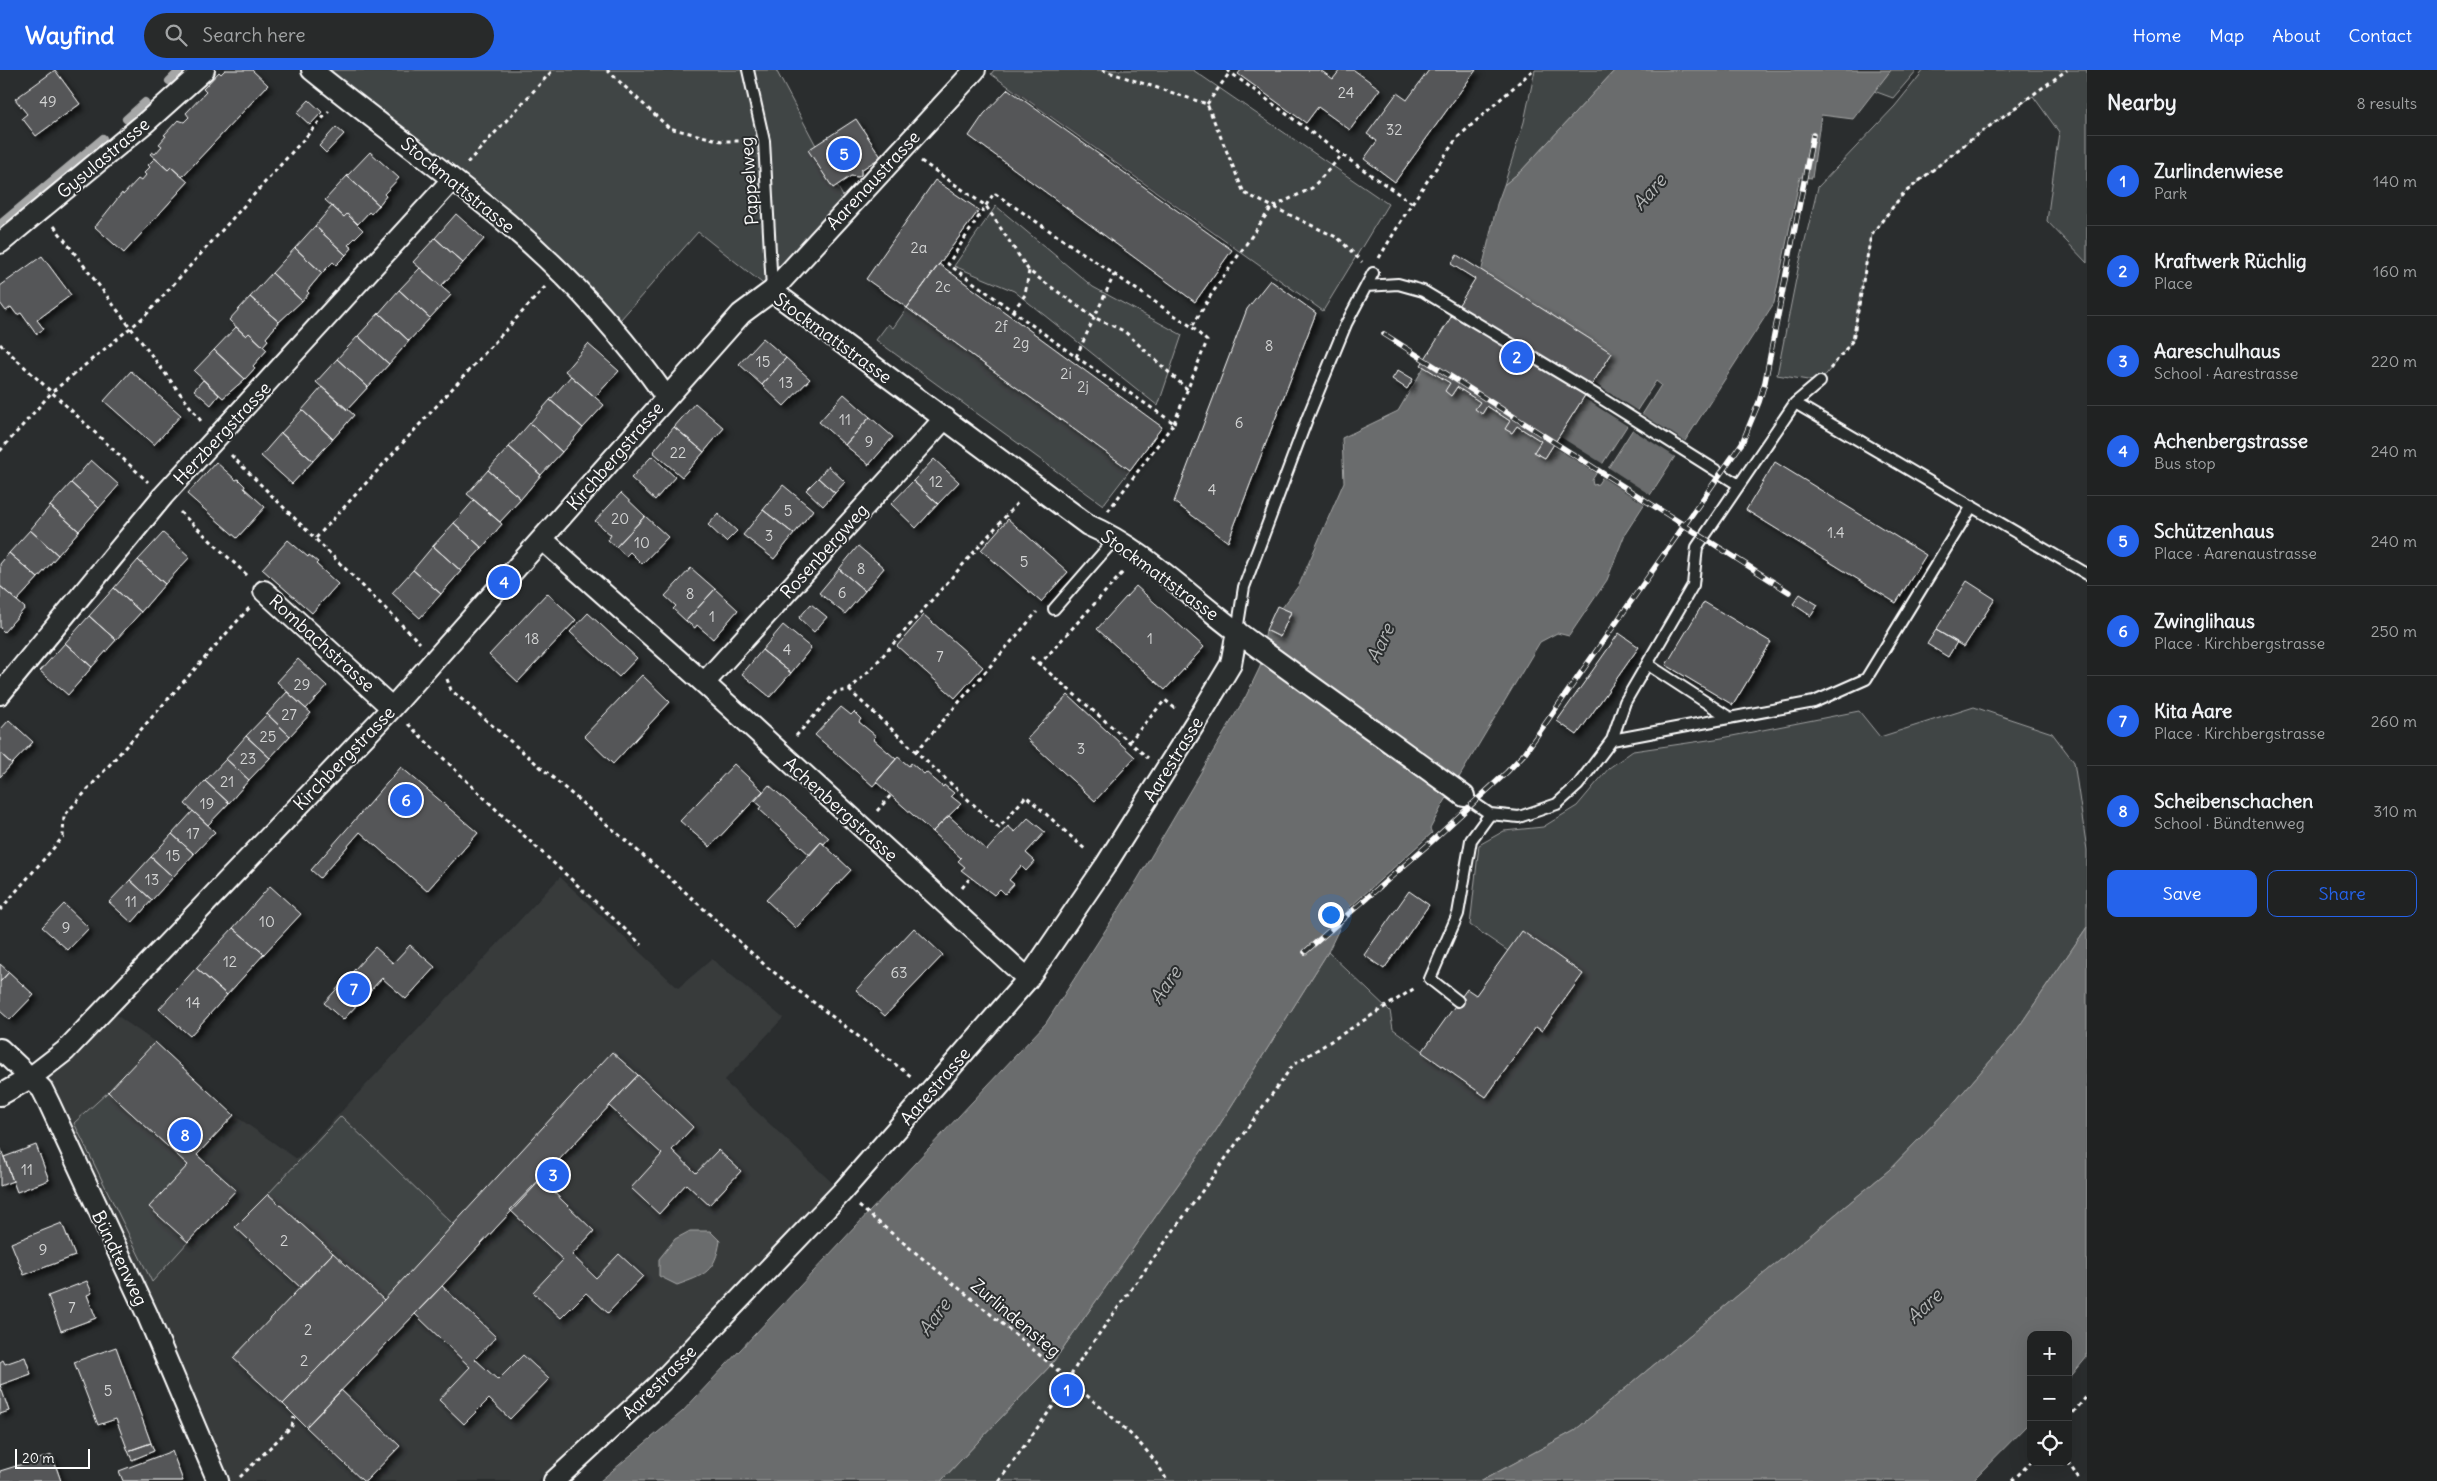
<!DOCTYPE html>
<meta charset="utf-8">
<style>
:root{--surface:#202222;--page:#282a2a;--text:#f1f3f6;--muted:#a2a4a5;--line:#3d3f40;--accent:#2563eb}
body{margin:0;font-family:Delius,sans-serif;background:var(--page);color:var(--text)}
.controls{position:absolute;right:15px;bottom:15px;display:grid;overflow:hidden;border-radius:10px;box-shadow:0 5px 20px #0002}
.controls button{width:45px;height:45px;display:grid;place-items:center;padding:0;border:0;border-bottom:1px solid var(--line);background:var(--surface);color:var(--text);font:25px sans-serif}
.scale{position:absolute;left:15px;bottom:12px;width:75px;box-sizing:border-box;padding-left:5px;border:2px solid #fff;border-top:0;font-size:14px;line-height:18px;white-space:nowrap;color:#fff;-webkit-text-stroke:4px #2a2d2e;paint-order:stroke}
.you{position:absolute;left:1330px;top:844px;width:18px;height:18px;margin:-12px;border:4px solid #fff;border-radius:50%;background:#1a73e8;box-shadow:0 0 0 8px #1a73e833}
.badge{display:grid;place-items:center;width:32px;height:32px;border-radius:50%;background:var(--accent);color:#fff;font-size:16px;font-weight:700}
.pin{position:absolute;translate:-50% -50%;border:2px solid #fff;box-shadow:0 1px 5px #0006}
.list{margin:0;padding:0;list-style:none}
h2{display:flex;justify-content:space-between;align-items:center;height:65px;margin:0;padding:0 20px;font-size:21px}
h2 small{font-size:16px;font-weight:400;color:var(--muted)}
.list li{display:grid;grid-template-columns:32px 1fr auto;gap:15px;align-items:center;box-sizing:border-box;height:90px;padding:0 20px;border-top:1px solid var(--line)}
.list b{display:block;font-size:19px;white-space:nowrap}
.list p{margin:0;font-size:16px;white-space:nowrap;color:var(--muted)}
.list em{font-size:16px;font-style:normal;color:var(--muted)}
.actions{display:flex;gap:10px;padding:15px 20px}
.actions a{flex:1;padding:11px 0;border:1px solid var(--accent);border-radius:10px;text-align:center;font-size:18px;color:var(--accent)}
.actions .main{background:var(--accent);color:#fff}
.icon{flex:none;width:28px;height:28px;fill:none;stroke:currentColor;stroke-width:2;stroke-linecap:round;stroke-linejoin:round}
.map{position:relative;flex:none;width:2087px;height:1411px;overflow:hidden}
header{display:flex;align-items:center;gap:30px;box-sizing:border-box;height:70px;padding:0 25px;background:var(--accent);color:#fff}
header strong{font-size:24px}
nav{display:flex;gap:28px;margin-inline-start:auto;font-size:18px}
.search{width:350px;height:45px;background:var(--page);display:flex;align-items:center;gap:12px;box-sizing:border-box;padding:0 18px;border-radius:28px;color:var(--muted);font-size:19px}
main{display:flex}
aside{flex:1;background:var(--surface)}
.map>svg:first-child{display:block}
</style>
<header>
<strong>Wayfind</strong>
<div class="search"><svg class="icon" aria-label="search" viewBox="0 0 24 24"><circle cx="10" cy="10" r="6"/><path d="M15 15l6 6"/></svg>Search here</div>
<nav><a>Home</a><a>Map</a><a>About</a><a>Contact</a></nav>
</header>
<main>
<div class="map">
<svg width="2087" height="1411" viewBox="0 0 2087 1411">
<defs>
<filter id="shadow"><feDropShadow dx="4.5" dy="4.5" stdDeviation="2.5" flood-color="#0009"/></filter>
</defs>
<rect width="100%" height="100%" fill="#2a2d2e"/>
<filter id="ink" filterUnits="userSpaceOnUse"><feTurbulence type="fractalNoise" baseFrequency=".02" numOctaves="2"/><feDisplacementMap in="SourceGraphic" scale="10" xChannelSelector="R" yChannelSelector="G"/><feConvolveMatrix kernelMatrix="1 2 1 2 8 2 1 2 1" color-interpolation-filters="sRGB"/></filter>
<g filter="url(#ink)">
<path fill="#373a3b" d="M560,807L678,918L712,889L783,948L724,1011L842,1122L605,1355L537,1411H218L30,1008L106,938L155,972L234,1045L297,1089Z"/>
<path fill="#414445" stroke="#a0a2a2" d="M312,0H776L848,136L772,221L698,162L613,258L559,202Z
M994,0H1193L1388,134L1323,241L991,4Z
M1535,0H1615L1522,100L1504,115L1524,52Z
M1891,0H1917L1893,28L1874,21Z
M1924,0H2087V193L2047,151L2059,62L2033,26L1969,71L1903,124L1871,165L1853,270L1820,312L1777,305L1798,199L1818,117L1895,36Z
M996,136L1093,217L1182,265L1158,336L1014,221L954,196Z
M907,238L1130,400L1103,435L876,270L888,254L893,258Z
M1974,637L2052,663L2074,692L2087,780V857L2014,964L1951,1036L1889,1100L1574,1361L1481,1411H941L1051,1295L1215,1062L1328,882L1390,941L1393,959L1487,1027L1536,957L1542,961L1508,881L1470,855L1479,775L1504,761L1543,757L1577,736L1609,698L1633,681L1722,668L1859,641L1880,667Z
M108,1022L188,1095L150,1136L188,1172L152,1212L74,1053Z
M341,1046L454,1155L384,1230L268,1124Z"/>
<path fill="#6a6c6d" stroke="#a6a7a7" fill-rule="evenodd" d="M1615,0H1891L1853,49L1821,45L1812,108L1800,107L1774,233L1625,464L1607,510L1569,566L1557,563L1540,572L1442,736L1430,759L1432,763L1349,838L1328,882L1215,1062L1051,1295L941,1411H600L682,1342L1046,953L1133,817L1246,626L1260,597L1266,560L1279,567L1291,542L1282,538L1299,515L1344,412L1342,368L1398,341L1482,199L1497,134L1504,115L1522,100ZM1656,311L1661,315L1598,414L1593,415L1592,410Z
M2087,857V1287L2068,1310V1265H2031V1351L1972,1411H1481L1574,1361L1889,1100L1951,1036L2014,964Z
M690,1161H710L720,1171C715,1202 705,1205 677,1215L659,1206V1189L675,1169Z"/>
<path fill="#2a2d2e" d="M1594,313L1639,342L1629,357L1584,328Z
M1640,343L1686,372L1677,388L1630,358Z
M1559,366L1605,395L1599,405L1553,376Z
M1606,396L1652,426L1646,435L1600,406Z"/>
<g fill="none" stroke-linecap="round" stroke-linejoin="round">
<path stroke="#a6a7a7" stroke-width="8" d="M169,11L180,0
M126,49L145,32
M0,154L103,68"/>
</g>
<path fill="#555758" stroke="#fff" filter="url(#shadow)" d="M55,0L80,34L36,66L22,48L27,44L15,29Z
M225,0H252L268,15L182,107L171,97L168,100L150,84L152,82L155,84L162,76L159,74L166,66L164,65L178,50L184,52L189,47L186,43L206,22L203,19L219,2L221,4Z
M1241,0H1320L1333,9L1340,0H1354L1380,19L1350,60L1318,37L1306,53L1238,4Z
M1429,0H1476L1395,112L1364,89L1377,71L1367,64L1397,23L1407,30Z
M1008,19L1232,180L1195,232L969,66L984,44Z
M309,30L322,42L310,55L297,43Z
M856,49L881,87L861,100V105L858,107L851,106L833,118L808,80Z
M336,57L344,64L326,83L319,76Z
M370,82L399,108L384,124L386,126L379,135L347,106Z
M155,88L168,100L171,97L188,112L124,183L95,157L122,123L123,125L138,109L141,111L146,105L144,103L150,97L148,95Z
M347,106L379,135L371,144L369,142L358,154L347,144L344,147L325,130Z
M935,110L979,140L907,238L866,209Z
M332,136L344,147L347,144L363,160L348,175L352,178L346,185L315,156Z
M456,144L484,169L463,193L435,168Z
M315,156L346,185L336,195L333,192L322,203L295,178Z
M435,168L463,193L441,216L413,192Z
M295,178L322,203L307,221L309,223L302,231L272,203Z
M1457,185L1612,283L1545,388L1534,382L1541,371L1517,356L1512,363L1505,359L1510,351L1487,336L1482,344L1475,339L1480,332L1457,317L1451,326L1445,321L1450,313L1421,295L1475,209L1451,194Z
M42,186L71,225L37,250L44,259L36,264L21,243L17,245L11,237L6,241L0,233V216Z
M939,194L1162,357L1130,400L907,238Z
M420,198L451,225L430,248L399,220Z
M272,203L302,231L279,252L250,227Z
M1270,210L1316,243L1228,472L1174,432L1247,239Z
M399,220L430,248L409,271L379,243Z
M250,227L279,252L266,268L268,270L263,276L249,263L246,266L229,250Z
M379,243L409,271L389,294L358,266Z
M236,257L246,266L249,263L267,280L253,296L255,298L245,309L214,280Z
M358,266L389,294L368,317L337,289Z
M763,268L786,288L762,315L739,294Z
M588,274L619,301L595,327L565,301Z
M214,280L245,309L223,328L194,301Z
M786,288L810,309L784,336L762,315Z
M337,289L368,317L347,340L316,312Z
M1398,300L1413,309L1407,319L1392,309Z
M131,301L181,345L154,375L104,331Z
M571,306L604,335L583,358L550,330Z
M203,310L219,325L211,335L194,320Z
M322,317L354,345L333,369L302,340Z
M844,324L870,347L845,375L819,352Z
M550,330L583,358L562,382L530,353Z
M695,333L724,358L704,382L674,357Z
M302,340L333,369L313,391L281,363Z
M870,347L893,367L869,395L845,375Z
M530,353L562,382L541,405L509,377Z
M674,357L704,382L682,407L653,382Z
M281,363L313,391L292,414L261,386Z
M509,377L541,405L521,429L488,400Z
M652,386L675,407L655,430L631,408Z
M934,389L959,412L938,434L913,411Z
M91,390L119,415L99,438L71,413Z
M216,392L236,410L238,409L245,416L244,418L265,437L237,468L187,424Z
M1775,392L1926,485L1896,533L1746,440Z
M828,396L845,412L835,423L818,408Z
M488,400L521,429L500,452L467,424Z
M818,408L835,423L823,436L806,420Z
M913,411L938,434L916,458L891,434Z
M71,413L99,438L79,461L50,436Z
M783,415L813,440L794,464L763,440Z
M621,423L645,446L616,477L608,470L611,465L595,451Z
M474,430L502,454L482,478L454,453Z
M50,436L79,461L58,485L30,460Z
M763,440L794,464L774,489L743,465Z
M718,444L737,461L726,472L708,455Z
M645,446L668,467L642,494L630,482L626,486L616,477Z
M1008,449L1068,502L1041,532L981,480Z
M454,453L482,478L461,501L433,476Z
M30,460L58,485L38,508L9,483Z
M163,463L190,487L165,514L138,490Z
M288,470L308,487L309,485L318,492L316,494L338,514L312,543L262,499Z
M433,476L461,501L441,524L413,500Z
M858,476L884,498L865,521L839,499Z
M9,483L38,508L17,531L0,516V494Z
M138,490L165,514L141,542L114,518Z
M691,498L715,519L686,551L673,539L676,536L665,526Z
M839,499L865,521L845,544L819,523Z
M413,500L441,524L420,548L392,523Z
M1967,511L1995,529L1964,577L1936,560Z
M0,516L25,538L4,562L0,558Z
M1136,516L1204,577L1165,620L1097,559Z
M114,518L141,542L116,570L89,546Z
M715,519L738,540L713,569L697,555L695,558L686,551Z
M547,523L576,550L518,612L489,585Z
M1800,524L1818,535L1811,546L1793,534Z
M1704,532L1771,572L1733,635L1666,595Z
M811,534L827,547L814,562L799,548Z
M1277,536L1291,542L1280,567L1266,560Z
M588,543L637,588L619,607L570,562Z
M924,545L983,597L955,628L897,576Z
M89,546L116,570L92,597L65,573Z
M783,555L811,578L791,603L762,580Z
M1936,560L1957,572L1948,587L1927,574Z
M1619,563L1639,577L1577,665L1557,651Z
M65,573L92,597L68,625L40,601Z
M762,580L791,603L770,627L742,604Z
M298,589L327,616L306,639L277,612Z
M642,605L670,632L613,694L584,666Z
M287,622L311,643L290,666L267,644Z
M1068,625L1135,687L1095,731L1027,669Z
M841,637L851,645L854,642L861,649L859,652L876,666L873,669L896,689L873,716L815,665Z
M267,644L290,666L270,688L246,666Z
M9,650L33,672L12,694L0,683V660Z
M246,666L270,688L249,710L226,689Z
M0,683L12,694L0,707Z
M898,687L909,696L911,693L924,704L926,702L943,717L944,715L954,723L951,726L961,734L932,762L876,712Z
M226,689L249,710L229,733L205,711Z
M734,694L763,721L710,777L680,751Z
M401,697L478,763L427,821L360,762L320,808L311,800Z
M205,711L229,733L208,755L185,734Z
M769,715L829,768L824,774L821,772L810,785L759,739L761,736L755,731Z
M193,741L215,762L194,784L172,764Z
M949,746L987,780L1008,756L1015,762L1028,748L1045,762L1026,783L1035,791L1026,801L1021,796L1009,810L1014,814L1005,824L1000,819L994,825L961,800L965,797L958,791L961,788L932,762Z
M172,764L194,784L173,807L151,787Z
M821,772L851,800L796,858L766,830Z
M151,787L173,807L152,830L130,810Z
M130,810L152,830L132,853L109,832Z
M270,816L301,844L264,884L233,858Z
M1409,821L1429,835L1384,899L1364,885Z
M64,834L89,858L68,880L42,857Z
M233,858L264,884L227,925L196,898Z
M914,858L943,885L885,946L856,920Z
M1522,861L1583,904L1542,961L1536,957L1486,1027L1422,982L1467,919L1476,925Z
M410,875L435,897L406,929L382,908L343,950L324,933L375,877L393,893Z
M0,894L9,902L0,912Z
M196,898L227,925L190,966L159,939Z
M9,902L34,925L10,950L0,941V912Z
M155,972L234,1045L197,1085L236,1120L188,1172L149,1137L188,1095L108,1022Z
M612,982L638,1005L442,1216L306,1357L283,1334L384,1230Z
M638,1005L693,1057L672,1080L696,1103L718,1080L741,1101L709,1135L686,1114L659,1144L631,1118L662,1084L609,1036Z
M36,1075L49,1110L17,1122L4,1087Z
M0,1077L13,1111L0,1116Z
M540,1109L594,1161L572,1185L596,1208L619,1184L643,1206L608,1243L586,1223L561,1248L533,1222L563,1190L510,1140Z
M268,1124L333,1183L300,1217L235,1157Z
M62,1153L75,1186L24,1205L11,1173Z
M333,1183L384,1230L283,1334L233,1288Z
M87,1211L92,1223L87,1225L96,1248L61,1261L48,1226Z
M442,1216L496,1267L475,1289L498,1310L523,1285L549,1309L510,1349L489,1329L464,1354L439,1330L470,1297L415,1244Z
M116,1277L151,1373L128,1381L116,1349L98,1355L74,1292Z
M25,1287L31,1304L0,1315L9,1341L0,1344V1292L3,1290L5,1294Z
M341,1320L400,1376L366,1411H363L306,1357Z
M151,1373L154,1381L132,1390L128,1381Z
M172,1381L183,1411H123L119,1401Z
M52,1385L61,1411H0V1401Z"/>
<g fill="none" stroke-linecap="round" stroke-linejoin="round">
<defs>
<path id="service" d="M748,0L764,71L772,219
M1366,216L1398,214L1423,221L1588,320L1739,415
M1795,333L2087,504
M1054,539L1115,469
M1237,561L1244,517L1307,349L1346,254L1373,203
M1647,594L1730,648
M1612,670L1814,632L1866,609L1972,436
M1464,726L1490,744L1519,747L1557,734L1578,715L1612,670L1625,632L1693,515L1697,477L1795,333L1820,312
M1458,931L1430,909L1458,844L1471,770L1490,744"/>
<path id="minor" d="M312,0C376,52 444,100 507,153C566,203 621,263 666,327
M0,173L145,53L204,0
M772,221L1088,455C1142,478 1189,526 1236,561C1311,617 1388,670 1464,726
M542,469L704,613L1028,909
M264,521L392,638
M704,613L945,348
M0,624L163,426L452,110
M0,979L42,1019L49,1033L147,1244L218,1411
M0,1025L30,1008L65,981L392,638L741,244L772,221L975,0
M554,1411L660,1313L842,1122L1028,909L1105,796L1204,639L1231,594L1237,561"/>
</defs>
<use href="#service" stroke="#fff" stroke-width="14"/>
<use href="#minor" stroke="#fff" stroke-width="24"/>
<path stroke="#fff" stroke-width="3" stroke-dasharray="4 4" stroke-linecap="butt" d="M607,0L669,58L722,71H747
M1102,0L1207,34L1244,123L1338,168L1362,192
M1227,0L1342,85L1412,133
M1207,34L1230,2
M921,91L986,136L1029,201L1093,247L1124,261L1188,320
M467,93L553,0
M54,156L201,351
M1379,188L1412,133L1457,68L1533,0
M1013,241L1025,225L1029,201
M0,274L148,412
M1076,287L1114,205
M1830,299L1853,270L1871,165L1903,124L1969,71L2067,0
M1174,353L1207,271L1192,257
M0,381L52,322L145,246L329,41
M231,385L420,573
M1108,441L1174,353L1076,287L948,194L994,123L1192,257L1211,225L1271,138L1312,118L1342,85
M180,442L248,506
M316,468L545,217
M1031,587L1148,688
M1039,595L1125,500
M447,609L451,620L682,819L767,897L912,1007
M849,620L999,758L1026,726L1087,781
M408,654L506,749L642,875
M796,666L836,622L849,620L872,598L1018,432
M1129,672L1165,630L1177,640
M916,682L1037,542
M877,741L891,725
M962,818L970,808
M0,840L63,767L64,746L250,537
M859,1136C932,1197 1007,1256 1078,1318C1106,1342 1152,1378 1167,1411
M2068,1349L2087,1326
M2068,1392L2080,1411
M240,1407L292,1356L294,1347
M999,1411L1053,1336L1078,1293L1293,995L1415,918
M2012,1411L2031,1392"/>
<use href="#service" stroke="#2a2d2e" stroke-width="10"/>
<use href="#minor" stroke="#2a2d2e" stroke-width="20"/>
<defs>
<path id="rail" d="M1384,264L1789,522
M1305,882L1430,773L1507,702L1524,684L1742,373L1759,332L1765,312L1813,65"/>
</defs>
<use href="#rail" stroke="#fff" stroke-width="5.5"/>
<use href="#rail" stroke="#2a2d2e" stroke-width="4" stroke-dasharray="11" stroke-linecap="butt"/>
</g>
</g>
<g text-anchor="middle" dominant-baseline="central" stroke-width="4" stroke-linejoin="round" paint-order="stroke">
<g font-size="15" fill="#d4d5d5">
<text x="1346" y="22">24</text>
<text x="48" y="31">49</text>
<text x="1394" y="59">32</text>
<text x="919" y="177">2a</text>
<text x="943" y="216">2c</text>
<text x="1001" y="256">2f</text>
<text x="1021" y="272">2g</text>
<text x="1269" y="275">8</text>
<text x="763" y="291">15</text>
<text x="1066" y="303">2i</text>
<text x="786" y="312">13</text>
<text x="1083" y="316">2j</text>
<text x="845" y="349">11</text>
<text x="1239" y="352">6</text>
<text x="869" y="371">9</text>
<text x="678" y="382">22</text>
<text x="936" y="411">12</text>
<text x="1212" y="419">4</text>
<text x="788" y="440">5</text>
<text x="620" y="448">20</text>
<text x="1836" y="462">1.4</text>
<text x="769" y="465">3</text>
<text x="642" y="472">10</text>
<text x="1024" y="491">5</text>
<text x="861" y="498">8</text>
<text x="842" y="522">6</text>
<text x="690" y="523">8</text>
<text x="712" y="546">1</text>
<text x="532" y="568">18</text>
<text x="1150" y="568">1</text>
<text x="787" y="579">4</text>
<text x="940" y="586">7</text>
<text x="302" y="614">29</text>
<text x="289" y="644">27</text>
<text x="268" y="666">25</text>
<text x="1081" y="678">3</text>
<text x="248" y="688">23</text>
<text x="227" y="711">21</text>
<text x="207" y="733">19</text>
<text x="193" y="763">17</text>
<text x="173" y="785">15</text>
<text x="152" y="809">13</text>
<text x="131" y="831">11</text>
<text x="267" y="851">10</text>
<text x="66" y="857">9</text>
<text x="230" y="891">12</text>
<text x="899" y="902">63</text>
<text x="193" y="932">14</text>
<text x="27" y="1099">11</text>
<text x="284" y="1170">2</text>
<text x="43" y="1179">9</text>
<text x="72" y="1237">7</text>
<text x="308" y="1259">2</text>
<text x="304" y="1290">2</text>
<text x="108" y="1320">5</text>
</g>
<g font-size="18" fill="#fff" stroke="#2a2d2e">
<text transform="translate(103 88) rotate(-40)">Gysulastrasse</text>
<text transform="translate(873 110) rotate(-47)">Aarenaustrasse</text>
<text transform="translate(749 111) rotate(-94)">Pappelweg</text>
<text transform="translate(458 115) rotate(39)">Stockmattstrasse</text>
<text transform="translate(833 268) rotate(36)">Stockmattstrasse</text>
<text transform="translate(222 363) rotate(-47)">Herzbergstrasse</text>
<text transform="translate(615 386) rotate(-49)">Kirchbergstrasse</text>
<text transform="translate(824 481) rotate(-48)">Rosenbergweg</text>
<text transform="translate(1160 505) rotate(36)">Stockmattstrasse</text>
<text transform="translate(322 573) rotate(42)">Rombachstrasse</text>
<text transform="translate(344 688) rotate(-46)">Kirchbergstrasse</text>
<text transform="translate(1173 689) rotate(-58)">Aarestrasse</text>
<text transform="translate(841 739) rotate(42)">Achenbergstrasse</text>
<text transform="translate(935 1016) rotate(-49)">Aarestrasse</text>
<text transform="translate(120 1188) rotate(64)">Bündtenweg</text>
<text transform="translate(1016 1248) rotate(40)">Zurlindensteg</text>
<text transform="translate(659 1312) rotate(-45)">Aarestrasse</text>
</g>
<g font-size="19" font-style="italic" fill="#b4b6b6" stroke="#2a2d2e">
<text transform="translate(1649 122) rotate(-49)">Aare</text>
<text transform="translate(1380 573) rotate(-65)">Aare</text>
<text transform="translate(1165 915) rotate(-56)">Aare</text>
<text transform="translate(1924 1236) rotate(-43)">Aare</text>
<text transform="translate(934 1247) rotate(-54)">Aare</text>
</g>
</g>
</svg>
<div class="controls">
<button>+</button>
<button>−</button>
<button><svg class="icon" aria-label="locate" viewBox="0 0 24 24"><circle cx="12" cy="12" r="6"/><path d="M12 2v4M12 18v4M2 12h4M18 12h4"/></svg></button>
</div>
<div class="scale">20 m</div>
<div class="you"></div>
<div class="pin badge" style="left:1067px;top:1320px">1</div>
<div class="pin badge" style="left:1517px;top:287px">2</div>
<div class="pin badge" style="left:553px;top:1105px">3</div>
<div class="pin badge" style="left:504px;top:512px">4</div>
<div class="pin badge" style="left:844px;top:84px">5</div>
<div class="pin badge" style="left:406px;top:730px">6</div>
<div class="pin badge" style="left:354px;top:919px">7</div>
<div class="pin badge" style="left:185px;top:1065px">8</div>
</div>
<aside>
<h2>Nearby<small>8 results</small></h2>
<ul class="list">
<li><span class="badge">1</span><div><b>Zurlindenwiese</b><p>Park</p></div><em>140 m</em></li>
<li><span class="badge">2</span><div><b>Kraftwerk Rüchlig</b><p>Place</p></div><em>160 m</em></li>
<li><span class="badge">3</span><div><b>Aareschulhaus</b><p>School · Aarestrasse</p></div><em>220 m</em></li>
<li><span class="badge">4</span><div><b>Achenbergstrasse</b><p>Bus stop</p></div><em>240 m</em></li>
<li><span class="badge">5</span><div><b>Schützenhaus</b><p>Place · Aarenaustrasse</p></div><em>240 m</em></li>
<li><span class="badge">6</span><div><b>Zwinglihaus</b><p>Place · Kirchbergstrasse</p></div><em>250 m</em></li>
<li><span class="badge">7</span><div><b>Kita Aare</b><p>Place · Kirchbergstrasse</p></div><em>260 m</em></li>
<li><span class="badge">8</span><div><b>Scheibenschachen</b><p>School · Bündtenweg</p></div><em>310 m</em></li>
</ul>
<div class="actions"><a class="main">Save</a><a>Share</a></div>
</aside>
</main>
